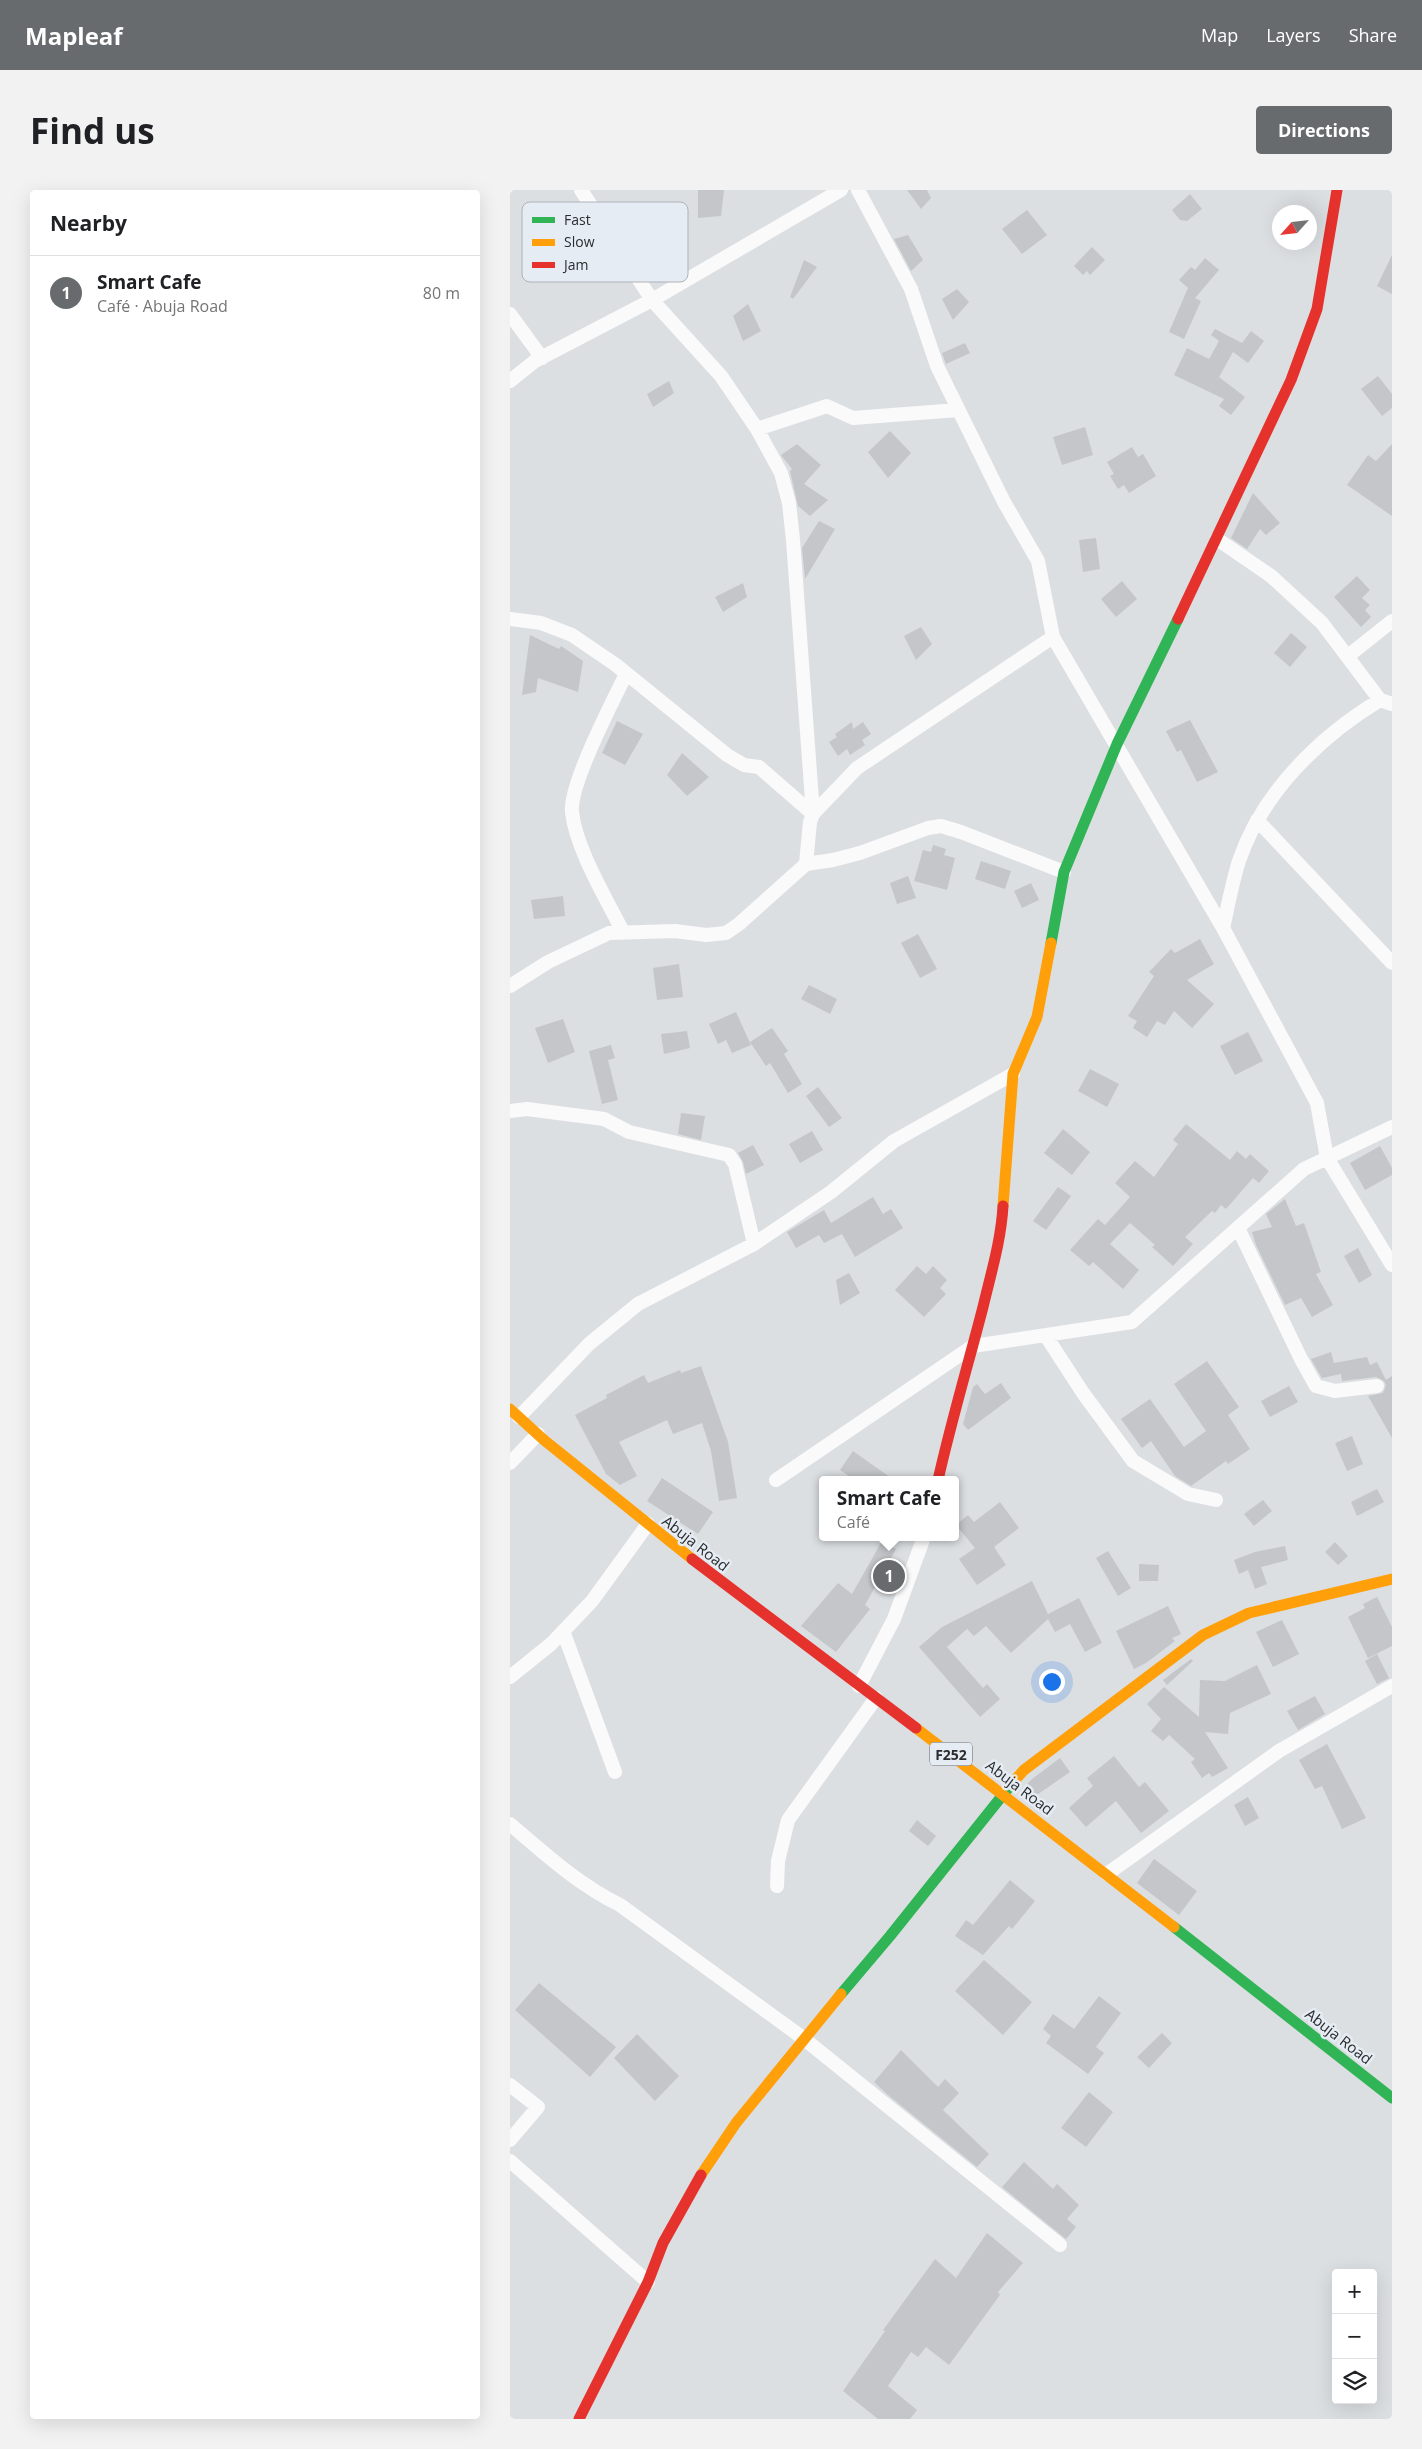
<!DOCTYPE html>
<meta charset="utf-8">
<style>
:root{--surface:#fff;--page:#f2f2f2;--text:#202124;--muted:#757577;--line:#e0e0e0;--accent:#686b6d}
body{margin:0;font-family:"Open Sans",sans-serif;background:var(--page);color:var(--text)}
.controls{position:absolute;right:15px;bottom:15px;display:grid;overflow:hidden;border-radius:5px;box-shadow:0 5px 20px #0002}
.controls button{width:45px;height:45px;display:grid;place-items:center;padding:0;border:0;border-bottom:1px solid var(--line);background:var(--surface);color:var(--text);font:25px sans-serif}
.compass{position:absolute;left:762px;top:15px;width:45px;height:45px;border-radius:50%;background:var(--surface);box-shadow:0 5px 20px #0002;rotate:243deg}
.you{position:absolute;left:541px;top:1491px;width:18px;height:18px;margin:-12px;border:4px solid #fff;border-radius:50%;background:#1a73e8;box-shadow:0 0 0 8px #1a73e833}
.badge{display:grid;place-items:center;width:32px;height:32px;border-radius:50%;background:var(--accent);color:#fff;font-size:16px;font-weight:700}
.pin{position:absolute;translate:-50% -50%;border:2px solid #fff;box-shadow:0 1px 5px #0006}
.popup{position:absolute;left:309px;top:1286px;width:140px;height:65px;box-sizing:border-box;display:grid;place-content:center;border-radius:5px;background:var(--surface);filter:drop-shadow(0 1px 4px #0005);font-size:16px;white-space:nowrap;color:var(--muted)}
.popup b{font-size:19px;color:var(--text)}
.popup::after{content:'';position:absolute;left:50%;top:100%;margin-left:-10px;border:10px solid transparent;border-top-color:var(--surface)}
.list{margin:0;padding:0;list-style:none}
h2{display:flex;justify-content:space-between;align-items:center;height:65px;margin:0;padding:0 20px;font-size:21px}
h2 small{font-size:16px;font-weight:400;color:var(--muted)}
.list li{display:grid;grid-template-columns:32px 1fr auto;gap:15px;align-items:center;box-sizing:border-box;height:75px;padding:0 20px;border-top:1px solid var(--line)}
.list b{display:block;font-size:19px;white-space:nowrap}
.list p{margin:0;font-size:16px;white-space:nowrap;color:var(--muted)}
.list em{font-size:16px;font-style:normal;color:var(--muted)}
.icon{flex:none;width:28px;height:28px;fill:none;stroke:currentColor;stroke-width:2;stroke-linecap:round;stroke-linejoin:round}
.map{position:relative;flex:none;width:882px;height:2229px;overflow:hidden;border-radius:5px}
header{display:flex;align-items:center;gap:30px;box-sizing:border-box;height:70px;padding:0 25px;background:var(--accent);color:#fff}
header strong{font-size:24px}
nav{display:flex;gap:28px;margin-inline-start:auto;font-size:18px}
.intro{display:flex;align-items:center;justify-content:space-between;box-sizing:border-box;height:120px;padding:0 30px}
h1{margin:0;font-size:35px}
.button{padding:12px 22px;border-radius:5px;background:var(--accent);color:#fff;font-size:18px;font-weight:700}
main{display:flex;gap:30px;padding:0 30px}
aside{flex:1;background:var(--surface);border-radius:5px;box-shadow:0 5px 20px #0002}
.map>svg:first-child{display:block}
</style>
<header>
<strong>Mapleaf</strong>
<nav><a>Map</a><a>Layers</a><a>Share</a></nav>
</header>
<div class="intro"><h1>Find us</h1><a class="button">Directions</a></div>
<main>
<aside>
<h2>Nearby<small></small></h2>
<ul class="list">
<li><span class="badge">1</span><div><b>Smart Cafe</b><p>Café · Abuja Road</p></div><em>80 m</em></li>
</ul>
</aside>
<div class="map">
<svg width="882" height="2229" viewBox="0 0 882 2229">
<rect width="100%" height="100%" fill="#dcdfe2"/>
<path fill="#c4c6c9" d="M188,0H214L211,26L188,28Z
M397,0H417L421,8L411,19Z
M680,4L692,19L677,31L670,30L662,20Z
M517,20L537,45L512,64L492,39Z
M398,45L413,70L401,81L384,49Z
M582,57L595,70L580,85L577,81L573,85L564,76Z
M882,65V104L867,96Z
M695,68L709,80L685,108L691,111L674,149L659,142L678,98L669,90L681,77L685,80Z
M294,70L307,77L283,109L280,107Z
M447,99L459,112L443,130L432,109Z
M238,114L251,141L233,151L223,126Z
M705,139L732,153L741,141L754,151L738,173L723,162L709,187L735,207L721,225L709,216L714,209L664,185L677,158L699,169L709,151L701,145Z
M455,153L460,163L436,174L432,163Z
M868,186L882,204V218L872,226L851,199Z
M159,191L164,203L143,217L137,204Z
M575,237L583,265L552,275L543,247Z
M380,241L401,263L378,288L358,262Z
M287,254L311,275L294,294L318,310L300,326L288,316L280,281L282,279L271,265Z
M882,254V326L837,295L858,265L866,271Z
M622,257L628,267L633,264L646,286L619,303L614,295L608,299L600,286L604,284L597,272Z
M743,303L770,333L756,345L750,339L737,359L721,348Z
M309,331L325,339L295,389L292,358Z
M586,348L590,379L573,382L569,350Z
M847,386L860,400L852,408L860,415L855,420L861,427L851,437L824,407Z
M612,391L627,409L606,427L591,409Z
M233,393L237,407L213,422L205,407Z
M411,437L422,454L406,470L394,446Z
M781,443L797,457L780,477L764,463Z
M20,445L49,459L51,456L73,471L68,502L28,488L26,502L12,505Z
M680,530L708,582L687,592L671,560L667,562L656,541Z
M107,531L133,544L115,575L92,563Z
M342,532L343,539L353,532L361,544L352,550L355,555L340,565L337,559L328,566L319,552L327,547L325,544Z
M172,563L199,587L177,606L157,585Z
M423,655L436,659L434,665L445,668L437,700L404,691L413,660L421,662Z
M471,671L501,681L495,699L465,689Z
M398,686L406,708L387,714L380,693Z
M521,693L529,710L512,718L504,701Z
M53,706L55,726L24,729L21,710Z
M408,744L427,779L410,788L391,753Z
M690,749L704,774L677,790L704,814L682,838L664,821L655,835L647,831L637,847L623,838L627,831L618,826L644,786L639,782L661,759L665,763Z
M169,774L173,807L147,810L143,778Z
M299,795L327,809L320,824L291,809Z
M226,822L241,855L222,863L216,850L208,854L199,834Z
M53,829L65,862L38,873L25,838Z
M262,838L278,861L274,864L292,894L278,903L260,873L256,876L240,852Z
M177,841L180,858L154,864L151,844Z
M738,842L753,871L725,885L710,856Z
M101,855L105,868L98,870L108,910L92,914L79,861Z
M580,879L609,894L597,917L568,901Z
M308,897L332,928L319,937L296,906Z
M171,923L195,926L191,950L168,944Z
M676,934L720,970L727,961L736,969L740,964L759,981L749,993L743,988L716,1019L711,1015L705,1023L702,1021L675,1047L683,1054L663,1076L642,1057L645,1055L620,1033L600,1054L629,1080L613,1099L583,1072L579,1076L560,1060L588,1029L595,1035L620,1007L605,993L625,971L644,987L668,954L663,950Z
M553,939L580,962L562,985L534,963Z
M302,941L313,960L290,973L279,954Z
M243,955L254,975L236,984L233,972L228,963Z
M870,956L882,978V985L855,1000L840,973Z
M548,997L561,1006L536,1040L523,1031Z
M363,1007L373,1024L381,1019L393,1038L345,1067L332,1044L314,1053L309,1045L286,1058L277,1042L314,1020L321,1033Z
M775,1009L786,1036L794,1033L811,1082L806,1084L823,1115L802,1127L791,1108L775,1115L746,1055L742,1042L762,1037L756,1024Z
M848,1058L862,1085L849,1093L834,1066Z
M407,1076L416,1084L423,1076L437,1090L430,1098L436,1104L414,1127L385,1100Z
M339,1083L350,1103L330,1115L326,1090Z
M821,1162L824,1173L857,1167L860,1175L867,1172L876,1190L882,1186V1248L858,1206L873,1203L876,1195L874,1191L866,1187L832,1191L831,1184L812,1188L801,1169Z
M697,1171L729,1217L718,1225L740,1259L718,1274L716,1271L681,1296L665,1286L641,1251L632,1258L611,1229L640,1209L674,1257L696,1241L664,1194Z
M191,1176L218,1252L227,1308L209,1311L201,1261L192,1233L163,1244L157,1230L109,1252L127,1286L110,1295L96,1284L65,1225L97,1208L96,1205L134,1185L138,1193L170,1180L171,1183Z
M491,1193L501,1208L458,1240L453,1234L463,1197L467,1194L475,1204Z
M779,1196L788,1212L760,1227L751,1211Z
M842,1246L853,1274L837,1281L825,1253Z
M343,1261L384,1290H345L330,1280Z
M152,1288L203,1322L188,1344L137,1311Z
M867,1299L874,1312L847,1326L841,1312Z
M753,1310L762,1321L744,1336L734,1324Z
M490,1312L509,1338L484,1357L496,1375L467,1395L449,1369L465,1358L446,1335L458,1325L464,1332Z
M372,1351L386,1359L355,1415L360,1419L326,1462L291,1436L328,1393L342,1404Z
M825,1352L838,1366L828,1375L815,1362Z
M775,1356L778,1370L751,1377L757,1394L745,1399L738,1380L729,1384L724,1370L745,1362Z
M598,1361L621,1398L608,1406L586,1368Z
M629,1374L649,1375L648,1391H629Z
M522,1391L538,1424L569,1408L592,1453L575,1462L560,1434L545,1442L538,1429L501,1463L476,1436L464,1446L457,1439L437,1457L473,1498L477,1494L490,1509L470,1527L409,1457L432,1437Z
M867,1407L882,1437V1456L858,1468L838,1427L855,1418L853,1414Z
M658,1416L671,1444L662,1448L665,1451L636,1473L624,1479L606,1441Z
M772,1430L789,1464L763,1477L746,1442Z
M867,1464L879,1488L867,1494L855,1471Z
M681,1469L683,1471L657,1495L653,1490Z
M747,1475L761,1504L720,1523L718,1544L695,1542L718,1578L702,1587L699,1583L692,1588L681,1572L685,1569L659,1545L653,1551L641,1541L651,1529L637,1514L654,1497L689,1527L690,1490L715,1491Z
M805,1506L815,1524L788,1540L777,1521Z
M817,1554L856,1628L832,1639L812,1596L805,1599L789,1570Z
M604,1566L629,1597L635,1592L659,1621L631,1643L606,1611L576,1637L559,1618L583,1596L577,1588Z
M550,1568L560,1582L521,1609L513,1598L522,1589Z
M738,1607L749,1628L735,1636L724,1615Z
M407,1630L426,1646L418,1656L399,1641Z
M644,1669L687,1701L669,1725L627,1693Z
M500,1690L525,1711L502,1739L499,1736L473,1765L445,1746L456,1730L463,1735Z
M474,1770L522,1812L493,1845L445,1801Z
M29,1793L106,1857L80,1887L5,1820Z
M589,1806L611,1823L586,1857L594,1863L578,1884L536,1853L541,1846L533,1839L543,1824L564,1839Z
M652,1843L662,1853L639,1878L627,1867Z
M127,1844L169,1886L145,1911L104,1868Z
M391,1860L428,1897L435,1889L449,1903L433,1920L479,1964L467,1977L378,1905L364,1892Z
M579,1902L603,1922L576,1957L551,1938Z
M514,1972L543,1999L547,1994L569,2015L557,2029L566,2037L556,2049L492,1997Z
M477,2043L513,2073L488,2102L490,2105L439,2175L416,2157L408,2167L401,2162L378,2196L407,2220L400,2229H368L333,2201L375,2141L373,2140L425,2069L446,2088Z"/>
<g fill="none" stroke-linecap="round" stroke-linejoin="round">
<path stroke="#fafafb" stroke-width="14" d="M71,0L142,110L211,186L247,239L271,283L279,313L283,350L303,624
M348,0L401,99L427,176L494,312L528,371L543,447L713,738L807,913L817,968L882,1075
M0,124L32,168
M0,191L25,171L142,110L331,0
M247,239L317,216L343,228L448,220
M707,349L761,386L812,433L870,510
M0,429L31,433L62,445L106,475L217,565L234,575L249,577L303,624
M838,466L882,431
M747,630L882,773
M296,674L300,632L303,624L347,578L543,447
M713,738C718,716 722,693 729,671C752,603 809,547 870,510L882,514
M113,742C96,708 66,659 62,622C59,595 103,511 116,484
M0,796L38,772L99,743L165,741L196,745L216,743L229,734L296,674L323,670L350,663L418,638L431,636L451,642L554,682
M0,921L17,919L94,929L119,942L219,965L225,974L244,1054
M728,1038L791,1169L806,1196L825,1201L867,1196
M536,1146L573,1203L623,1271L678,1304L706,1310
M9,1227L79,1154L128,1114L244,1054L321,1002L384,951L503,884
M0,1273L28,1244
M266,1290L463,1156L622,1132L794,979L882,937
M53,1441L105,1582
M0,1487L41,1454L82,1411L138,1334
M349,1496L384,1429L414,1347
M0,1634C35,1664 69,1695 110,1715L293,1848L550,2055
M597,1684L769,1561L882,1496
M267,1696L268,1671L278,1630L366,1508
M0,1895L28,1917L0,1950
M0,1971L138,2092"/>
<path stroke="#30b455" stroke-width="11" d="M541,753L554,682L607,554L668,429
M664,1737L882,1908
M331,1804L380,1746L504,1591"/>
<path stroke="#ff9f0a" stroke-width="11" d="M493,1016L503,884L527,827L541,753
M0,1219L34,1250L182,1369
M406,1538L664,1737
M504,1591L514,1580L693,1445L739,1423L882,1389
M191,1985L226,1933L331,1804"/>
<path stroke="#e5322d" stroke-width="11" d="M668,429L781,190L807,119L827,0
M428,1290C441,1232 458,1175 473,1117C481,1083 491,1051 493,1016
M182,1369L406,1538
M69,2229L138,2092L153,2053L191,1985"/>
</g>
<g text-anchor="middle" dominant-baseline="central" stroke-width="5" stroke-linejoin="round" paint-order="stroke">
<rect fill="#e6ecf3" stroke="#626669" stroke-width="1" x="420" y="1552.5" width="42" height="23" rx="4"/>
<g font-size="14" font-weight="bold" fill="#2a2c2e">
<text x="441" y="1564">F252</text>
</g>
<g font-size="15" fill="#2a2c2e" stroke="#e6ecf3">
<text transform="translate(186 1353) rotate(38)">Abuja Road</text>
<text transform="translate(510 1597) rotate(37)">Abuja Road</text>
<text transform="translate(829 1846) rotate(38)">Abuja Road</text>
</g>
</g>
<rect x="12" y="12" width="166" height="80" rx="8" fill="#e6ecf3" stroke="#aeb2b8" stroke-width="1"/>
<rect x="22" y="27" width="23" height="6" fill="#30b455"/>
<rect x="22" y="49" width="23" height="7" fill="#ff9f0a"/>
<rect x="22" y="72" width="23" height="6" fill="#e5322d"/>
<g font-size="14" fill="#2a2c2e">
<text x="54" y="35">Fast</text>
<text x="54" y="57">Slow</text>
<text x="54" y="80">Jam</text>
</g>
</svg>
<div class="controls">
<button>+</button>
<button>−</button>
<button><svg class="icon" aria-label="layers" viewBox="0 0 24 24"><path d="M12 4l9 5-9 5-9-5zM3 14l9 5 9-5"/></svg></button>
</div>
<svg class="compass" viewBox="-18 -18 36 36"><path d="M0-13l5 13h-10z" fill="#e53935"/><path d="M0 13l5-13h-10z" fill="#757577"/></svg>
<div class="you"></div>
<div class="pin badge" style="left:379px;top:1386px">1</div>
<div class="popup"><b>Smart Cafe</b>Café</div>
</div>
</main>
